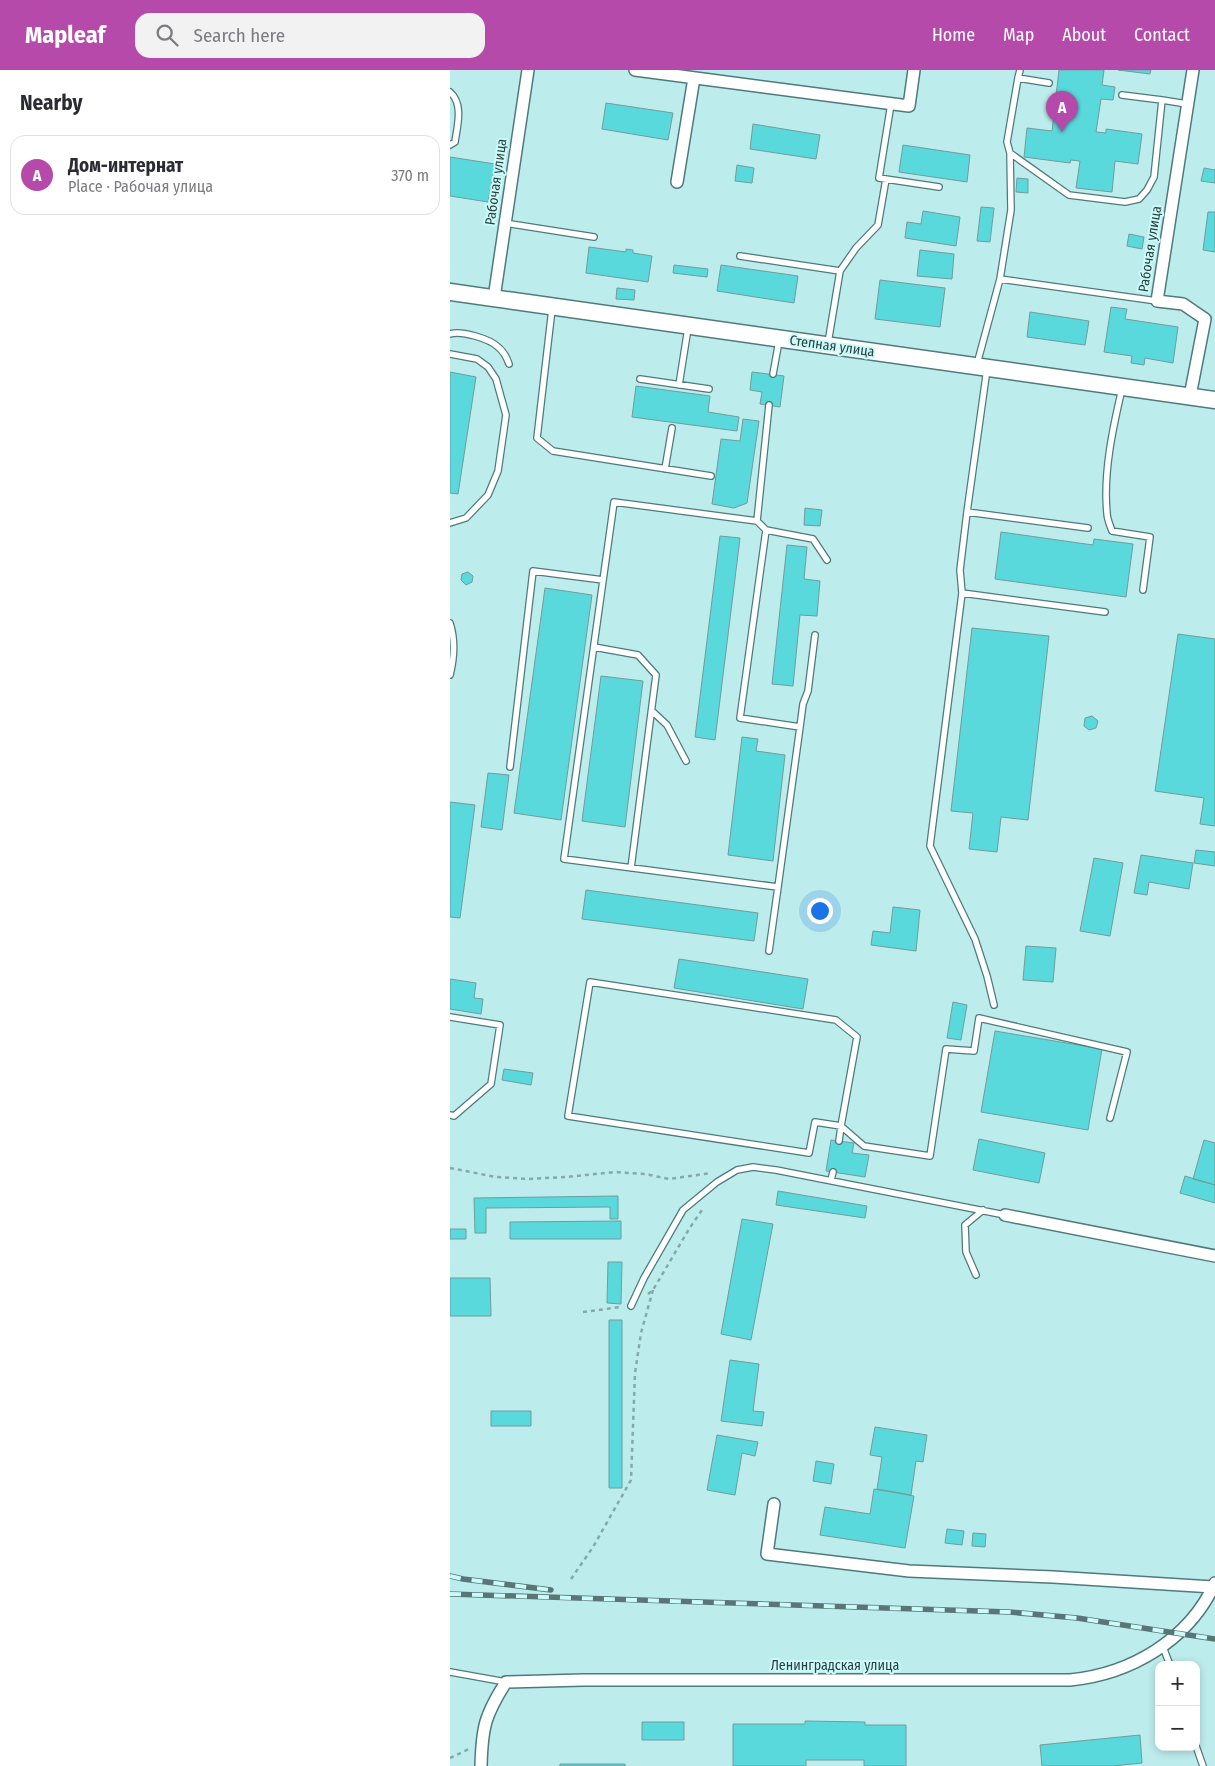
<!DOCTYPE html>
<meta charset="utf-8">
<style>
:root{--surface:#fff;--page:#f2f2f3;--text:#2b2b33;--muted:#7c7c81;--line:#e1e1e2;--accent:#b54aaa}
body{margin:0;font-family:"Fira Sans Condensed",sans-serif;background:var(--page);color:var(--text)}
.controls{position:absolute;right:15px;bottom:15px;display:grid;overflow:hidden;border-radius:10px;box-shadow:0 2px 8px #0003}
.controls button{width:45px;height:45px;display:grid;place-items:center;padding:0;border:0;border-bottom:1px solid var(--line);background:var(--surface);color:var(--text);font:25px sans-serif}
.you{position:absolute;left:369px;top:840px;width:18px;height:18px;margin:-12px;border:4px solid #fff;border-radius:50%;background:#1a73e8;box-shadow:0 0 0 8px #1a73e833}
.badge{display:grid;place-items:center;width:32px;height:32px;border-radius:50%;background:var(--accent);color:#fff;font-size:16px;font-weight:700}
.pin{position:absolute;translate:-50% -41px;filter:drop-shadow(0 1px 2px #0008)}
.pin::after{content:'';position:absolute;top:26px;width:18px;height:15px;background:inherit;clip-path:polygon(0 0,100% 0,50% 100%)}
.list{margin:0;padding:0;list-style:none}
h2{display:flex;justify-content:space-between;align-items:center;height:65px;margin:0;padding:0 20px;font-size:21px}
h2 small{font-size:16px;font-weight:400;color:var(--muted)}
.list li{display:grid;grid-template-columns:32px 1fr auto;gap:15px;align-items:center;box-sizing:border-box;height:80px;margin:0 10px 10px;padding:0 10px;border:1px solid var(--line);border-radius:15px}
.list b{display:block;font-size:19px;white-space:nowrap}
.list p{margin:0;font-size:16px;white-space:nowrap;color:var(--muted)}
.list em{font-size:16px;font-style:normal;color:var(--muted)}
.icon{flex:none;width:28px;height:28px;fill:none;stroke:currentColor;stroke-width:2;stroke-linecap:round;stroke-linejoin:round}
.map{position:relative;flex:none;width:765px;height:1696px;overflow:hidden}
header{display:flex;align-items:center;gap:30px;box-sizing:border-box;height:70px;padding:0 25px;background:var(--accent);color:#fff}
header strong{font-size:24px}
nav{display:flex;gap:28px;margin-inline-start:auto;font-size:18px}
.search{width:350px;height:45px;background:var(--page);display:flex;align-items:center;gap:12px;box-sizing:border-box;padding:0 18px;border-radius:15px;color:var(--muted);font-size:19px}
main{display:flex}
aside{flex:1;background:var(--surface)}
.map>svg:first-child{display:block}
</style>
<header>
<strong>Mapleaf</strong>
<div class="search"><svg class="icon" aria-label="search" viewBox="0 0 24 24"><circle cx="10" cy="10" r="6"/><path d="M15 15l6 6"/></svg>Search here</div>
<nav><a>Home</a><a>Map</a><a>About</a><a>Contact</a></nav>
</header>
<main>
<aside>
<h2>Nearby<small></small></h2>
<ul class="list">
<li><span class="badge">A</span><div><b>Дом-интернат</b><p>Place · Рабочая улица</p></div><em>370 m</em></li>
</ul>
</aside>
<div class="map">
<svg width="765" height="1696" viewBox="0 0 765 1696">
<rect width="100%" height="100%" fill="#bdeced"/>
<path fill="#5ad9dc" stroke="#709c9d" d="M609,0H654L652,15L665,17L663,30L651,29L646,62L656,63V59L692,64L688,94L665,91L662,122L626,118L630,91L621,90L620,93L574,87L577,58L602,61Z
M668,0H701L700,4Z
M156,33L223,43L218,70L152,59Z
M303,54L370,65L366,89L300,79Z
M453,75L520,85L517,112L449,102Z
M0,87L45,94L38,132L0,126Z
M287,95L304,98L302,113L285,111Z
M754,98L765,100V113L751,111Z
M567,108L578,109V123L566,122Z
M531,137L544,138L540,172L527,171Z
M473,141L510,147L506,176L455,168L457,152L471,154Z
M758,142H765V182L753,180Z
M679,164L694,167L692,179L677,176Z
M139,177L176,182V179L183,180V183L202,186L198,212L136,203Z
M470,180L504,184L502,209L467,206Z
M224,195L258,199L257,207L223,203Z
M271,195L348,206L344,233L267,221Z
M430,210L495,218L490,257L425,249Z
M167,218L185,220L184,230L166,229Z
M661,237L677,239L675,249L728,257L723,293L695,288L694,295L681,293L682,286L654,282Z
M580,242L639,251L635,275L577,267Z
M0,302L26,307L8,424L0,423Z
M302,302L334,306L330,337L310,334L312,322L300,320Z
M186,316L260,326L258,342L289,347L287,361L182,347Z
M293,349L309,351L297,433L284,438L262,434L271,369L290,371Z
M355,438L372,440L370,456L354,455Z
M551,462L643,475L644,469L683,474L676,527L545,509Z
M270,466L290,468L265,670L245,667Z
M337,475L357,477L354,509L370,511L367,546L350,545L343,616L322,614Z
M18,502L23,506L22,512L16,515L11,510L12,504Z
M95,518L142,525L111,750L64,743Z
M522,558L599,566L578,750L551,747L547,782L519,779L523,743L501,741Z
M728,564L765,569V756L750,754L754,728L705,721Z
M151,606L193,611L175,757L132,751Z
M642,646L648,651L646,658L639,660L634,656L635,648Z
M292,667L308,669L306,681L335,685L323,791L278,785Z
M38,703L59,705L52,760L31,757Z
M0,732L25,735L10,848L0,847Z
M746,780L765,782V796L744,793Z
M691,785L743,793L739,819L699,812L697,825L684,823Z
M644,788L673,793L660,866L630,861Z
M136,820L308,843L304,871L132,849Z
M443,837L470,840L466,881L421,875L423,861L440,863Z
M576,876L606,878L603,912L573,910Z
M229,889L358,909L353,939L224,918Z
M0,909L26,913L24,928L33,929L31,944L0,939Z
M503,932L517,935L511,970L497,968Z
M545,961L652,979L638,1060L531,1042Z
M54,999L83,1003L81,1015L52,1010Z
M529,1069L595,1083L589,1113L523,1100Z
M381,1070L404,1073L402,1083L419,1085L415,1107L376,1101Z
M754,1070L765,1073V1115L743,1109Z
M735,1106L765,1115V1133L730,1123Z
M328,1121L417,1136L415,1148L326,1135Z
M168,1126V1149H160V1137L36,1138V1163H25L24,1128Z
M292,1149L323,1154L301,1270L271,1264Z
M171,1151V1169H60V1152Z
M0,1159H16V1169H0Z
M158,1192H172L171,1234L157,1233Z
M0,1208H40L41,1246H0Z
M159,1250H172V1418H159Z
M280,1290L309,1294L303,1341L314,1342L312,1356L271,1351Z
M41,1341H81V1356H41Z
M425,1357L477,1365L473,1392L466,1391L461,1425L427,1419L432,1387L420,1385Z
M267,1365L308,1372L305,1386L292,1383L285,1425L257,1420Z
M366,1391L384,1394L381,1414L363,1411Z
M424,1419L464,1426L455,1478L370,1465L375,1437L420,1444Z
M497,1459L514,1461L512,1475L495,1473Z
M523,1463L536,1464L535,1477L522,1476Z
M355,1651L415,1652V1655H456V1696H414V1690H356V1696H283V1654H355Z
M192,1652H234V1670H192Z
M690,1665L692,1693L662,1696H592L590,1675Z
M110,1694H175V1696H110Z"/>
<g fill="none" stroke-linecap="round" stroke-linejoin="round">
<defs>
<path id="lane" d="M570,0L568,8L599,13
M0,22C14,34 7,57 5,72L0,75
M712,30L737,34
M441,34L429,108L489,117
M560,83L557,72L568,8
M55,153L144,167
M290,186L390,201L378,273
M390,201L406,178L428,155L436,109
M550,209L707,231
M102,239L87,368L103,381L261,406
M0,264C11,260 40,269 48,277C53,281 57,288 59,294
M0,284L27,289L38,297L46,309L56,345L48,401L38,425L16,448L0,453
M527,294L550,209L561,140L560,83L619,125L675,132L689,129L697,120L704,107L712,30L672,25
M537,299L517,442L510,500L512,523L480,776L525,869L537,906L544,935
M323,304L329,271
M190,309L259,319
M229,315L238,258
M672,319C663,357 653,403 657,443C657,449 660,455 662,461L700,467L693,520
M215,399L222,358
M517,442L638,458
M307,451L164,432L114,789L328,817L350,657L290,648L316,460L307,451L319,335
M316,460L363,469L377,490
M512,523L655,542
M0,553C5,569 4,589 0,605
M144,577L188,585L206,605L181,798
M202,641L217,655L236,691
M350,657L353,634L358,621L365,565
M60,697L83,501L153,510
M319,881L328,817
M0,947L50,955L41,1014L4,1046L0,1045
M389,1071L391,1056L407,967L386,950L140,912L118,1046L359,1083L365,1052L391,1056L414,1076L480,1086L496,979L524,981L529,948L677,982L660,1048
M381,1110L383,1102
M526,1205L516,1182L515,1155L533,1140
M181,1236L194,1208L233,1140L267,1112L287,1100L303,1097L326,1100L555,1145
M713,1577L720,1595
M0,1602L56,1612
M746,1676L753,1696"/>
<path id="street" d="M185,0L459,36L464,0
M227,112L244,8
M44,228L78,0
M740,326L755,249L733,234L707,231L743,0
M555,1145L765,1186
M324,1434L317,1484L459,1501L603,1507L763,1517
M31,1696C32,1657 35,1645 56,1612L133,1610H620C681,1604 739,1570 765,1513"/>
<path id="secondary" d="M0,222L765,330"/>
</defs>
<use href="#lane" stroke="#4e7a7b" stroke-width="8"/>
<use href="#street" stroke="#4e7a7b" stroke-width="14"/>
<use href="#secondary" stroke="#4e7a7b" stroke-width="19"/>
<path stroke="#85a9a9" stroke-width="2.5" stroke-dasharray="4 4" stroke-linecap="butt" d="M0,1098L46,1107L77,1109L116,1107L165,1102L195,1104L219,1109L261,1103
M198,1224L203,1220L239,1159L254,1137
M133,1242L171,1237
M121,1509L143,1477L181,1410L185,1303L191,1263L203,1220
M0,1688L19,1679"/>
<use href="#lane" stroke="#fff" stroke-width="5.5"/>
<use href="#street" stroke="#fff" stroke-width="11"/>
<use href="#secondary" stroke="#fff" stroke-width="16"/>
<defs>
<path id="rail" d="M0,1506L13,1509L101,1520
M0,1524L559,1542L627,1548L765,1569"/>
</defs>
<use href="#rail" stroke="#597575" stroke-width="5.5"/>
<use href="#rail" stroke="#cafafa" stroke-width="4" stroke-dasharray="11" stroke-linecap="butt"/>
</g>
<g text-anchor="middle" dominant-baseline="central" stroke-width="4" stroke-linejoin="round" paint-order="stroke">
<g font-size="14" fill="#2c3f3f" stroke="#cafafa">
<text transform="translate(46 112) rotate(-82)">Рабочая улица</text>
<text transform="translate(700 179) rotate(-81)">Рабочая улица</text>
<text transform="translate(382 276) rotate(8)">Степная улица</text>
<text x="385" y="1595">Ленинградская улица</text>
</g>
</g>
</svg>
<div class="controls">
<button>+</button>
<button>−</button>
</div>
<div class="you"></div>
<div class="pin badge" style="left:612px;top:62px">A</div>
</div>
</main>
